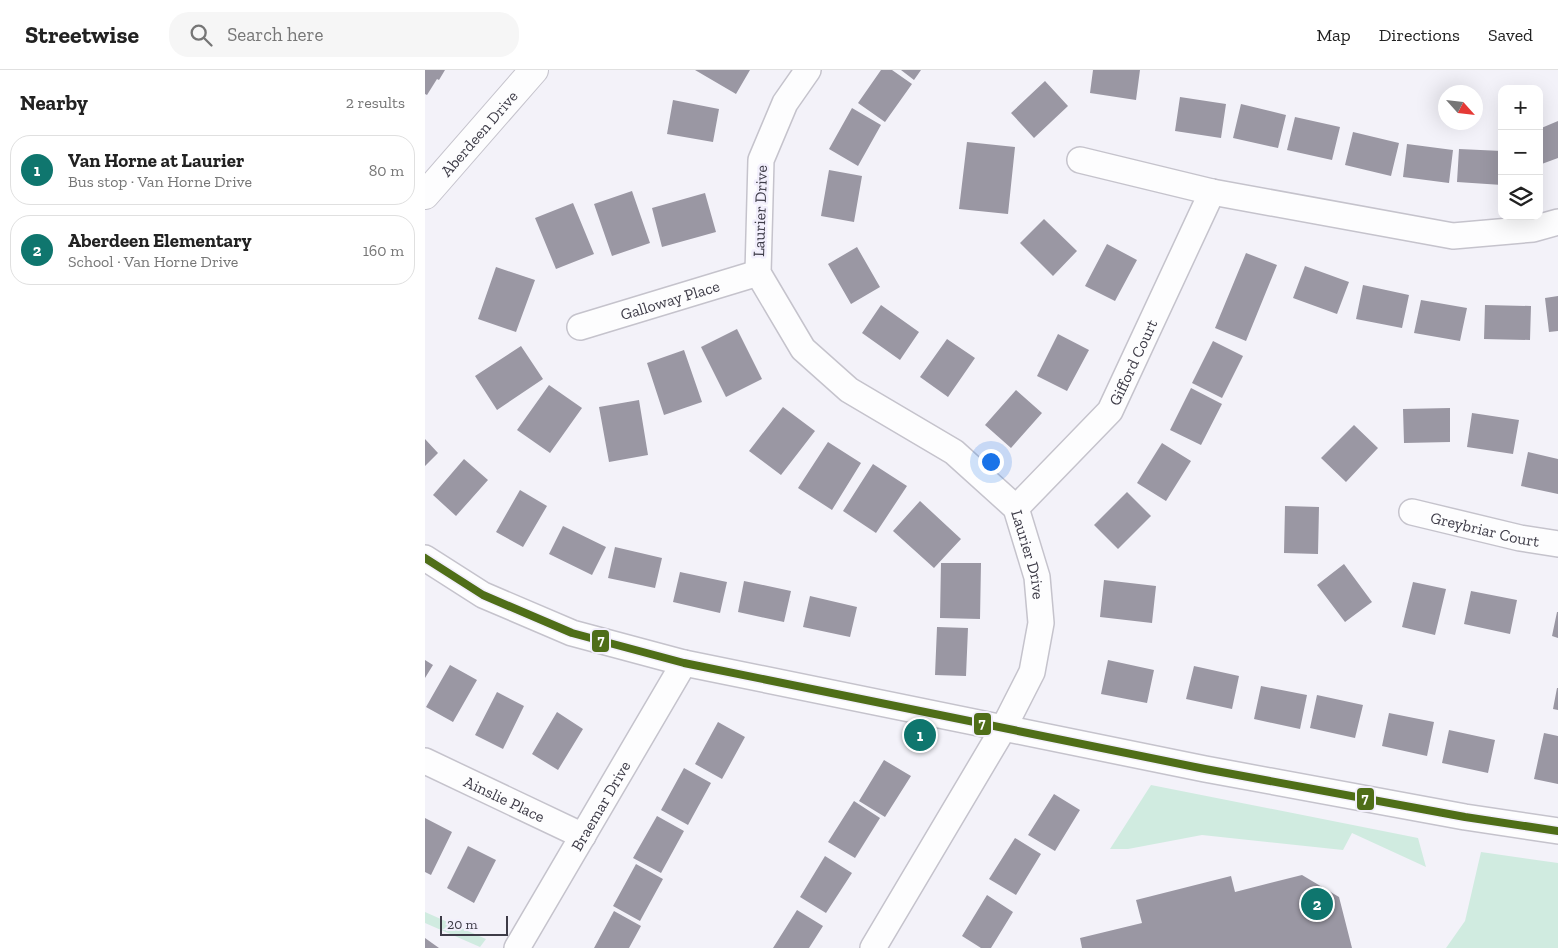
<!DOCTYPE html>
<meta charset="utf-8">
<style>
:root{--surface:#fff;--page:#f6f6f6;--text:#222;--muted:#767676;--line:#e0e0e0;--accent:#0f766e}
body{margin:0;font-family:"Zilla Slab",serif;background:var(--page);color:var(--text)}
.controls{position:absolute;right:15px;top:15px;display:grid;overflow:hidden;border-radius:10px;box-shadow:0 5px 20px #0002}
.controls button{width:45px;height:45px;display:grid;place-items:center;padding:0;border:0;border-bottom:1px solid var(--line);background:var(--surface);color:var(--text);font:25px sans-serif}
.compass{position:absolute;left:1013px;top:15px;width:45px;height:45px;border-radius:50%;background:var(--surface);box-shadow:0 5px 20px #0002;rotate:117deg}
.scale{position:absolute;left:15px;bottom:12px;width:68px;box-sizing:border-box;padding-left:5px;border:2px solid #3d3b47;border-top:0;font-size:14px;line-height:18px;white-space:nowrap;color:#3d3b47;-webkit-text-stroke:4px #f2effc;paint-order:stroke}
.you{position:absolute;left:565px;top:391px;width:18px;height:18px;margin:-12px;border:4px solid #fff;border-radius:50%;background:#1a73e8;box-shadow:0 0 0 8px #1a73e833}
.badge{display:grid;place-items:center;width:32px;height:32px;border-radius:50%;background:var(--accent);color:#fff;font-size:16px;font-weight:700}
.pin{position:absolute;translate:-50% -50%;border:2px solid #fff;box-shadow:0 1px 5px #0006}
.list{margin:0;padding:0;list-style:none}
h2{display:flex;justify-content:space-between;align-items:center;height:65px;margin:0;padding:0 20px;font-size:21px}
h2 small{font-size:16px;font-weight:400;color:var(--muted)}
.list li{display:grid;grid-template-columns:32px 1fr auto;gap:15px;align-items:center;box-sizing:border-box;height:70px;margin:0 10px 10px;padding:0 10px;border:1px solid var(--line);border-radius:20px}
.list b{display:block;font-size:19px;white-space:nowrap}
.list p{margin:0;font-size:16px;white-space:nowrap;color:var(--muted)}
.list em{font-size:16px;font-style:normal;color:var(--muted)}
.icon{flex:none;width:28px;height:28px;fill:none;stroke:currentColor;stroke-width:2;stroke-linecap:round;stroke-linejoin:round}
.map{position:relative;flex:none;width:1133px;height:878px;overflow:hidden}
header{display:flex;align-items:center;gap:30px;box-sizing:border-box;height:70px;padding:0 25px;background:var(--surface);border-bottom:1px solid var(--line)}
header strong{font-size:24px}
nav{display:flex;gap:28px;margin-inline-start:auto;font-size:18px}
.search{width:350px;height:45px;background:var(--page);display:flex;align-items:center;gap:12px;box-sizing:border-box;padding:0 18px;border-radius:20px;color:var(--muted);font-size:19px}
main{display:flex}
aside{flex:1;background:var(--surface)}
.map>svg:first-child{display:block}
</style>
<header>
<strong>Streetwise</strong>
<div class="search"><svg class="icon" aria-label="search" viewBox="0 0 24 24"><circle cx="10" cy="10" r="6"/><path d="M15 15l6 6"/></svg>Search here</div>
<nav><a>Map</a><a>Directions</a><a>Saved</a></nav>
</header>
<main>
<aside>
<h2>Nearby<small>2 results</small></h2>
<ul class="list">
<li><span class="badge">1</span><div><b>Van Horne at Laurier</b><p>Bus stop · Van Horne Drive</p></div><em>80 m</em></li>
<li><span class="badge">2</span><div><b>Aberdeen Elementary</b><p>School · Van Horne Drive</p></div><em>160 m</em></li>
</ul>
</aside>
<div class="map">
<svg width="1133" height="878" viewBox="0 0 1133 878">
<rect width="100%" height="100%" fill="#f3f2f9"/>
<path fill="#d0ebe0" d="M726,715L993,768L1001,797L927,763L918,780L777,765L703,779H685Z
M1056,782L1133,793V878H1021L1040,851Z
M0,842L61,869L55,877L0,853Z"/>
<path fill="#9a97a3" d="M0,0H20L14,10L12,9L2,25L0,24Z
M270,0H325L311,24Z
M456,0H467L487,14L460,52L433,33Z
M476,0H496L489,10Z
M668,0H715L711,30L665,23Z
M620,11L643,36L609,68L586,43Z
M755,27L801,34L796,68L750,61Z
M248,30L294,39L288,72L242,64Z
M816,34L861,45L853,78L808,68Z
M427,38L456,55L433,96L404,79Z
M870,47L915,57L907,90L862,80Z
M1133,51V88L1114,95V59Z
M928,62L974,73L966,106L920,95Z
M542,72L590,77L583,144L534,139Z
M982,74L1028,80L1024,113L978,107Z
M1034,79L1077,81V115L1032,112Z
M404,100L437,106L429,152L396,146Z
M207,121L225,173L187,186L169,134Z
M280,123L291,162L237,177L227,138Z
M148,133L169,184L131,199L110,148Z
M619,149L652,181L628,206L595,173Z
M682,174L712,190L690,231L660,216Z
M432,177L455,217L426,234L403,194Z
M821,183L852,195L821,271L790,258Z
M880,196L924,212L912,244L868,228Z
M71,197L110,210L91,262L53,249Z
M938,215L984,225L977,258L931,249Z
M1133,226V261L1124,262L1120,228Z
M996,230L1042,238L1035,271L989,263Z
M456,235L494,262L475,290L437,263Z
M1060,235L1106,236L1105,270L1059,269Z
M312,259L337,309L301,327L276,277Z
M633,264L664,280L642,321L612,306Z
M522,269L550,288L523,327L495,307Z
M788,271L818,286L797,328L767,313Z
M96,276L118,309L72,340L50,306Z
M259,280L277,332L239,345L222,293Z
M124,315L157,338L125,383L92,360Z
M766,318L797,334L776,375L745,360Z
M591,320L617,343L586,378L560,355Z
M214,330L223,385L184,392L174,337Z
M358,337L390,361L356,405L324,381Z
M1025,338V372L979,373L978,339Z
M1047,343L1094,350L1088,384L1042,377Z
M929,355L953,378L921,412L896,388Z
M0,369L13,383L0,396Z
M403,372L436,393L407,440L373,418Z
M737,373L766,391L741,431L712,413Z
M1103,382L1133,389V424L1096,416Z
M39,389L63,410L31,446L8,425Z
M448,394L482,416L451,463L418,441Z
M95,420L122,436L98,477L71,462Z
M702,422L726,446L693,479L669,455Z
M495,431L536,469L509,498L468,461Z
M860,436L894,437L893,484L859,483Z
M138,456L181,477L167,505L124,484Z
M190,477L237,488L230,518L183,508Z
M516,493H556L555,549L515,548Z
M919,494L947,532L920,552L892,515Z
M255,502L302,512L295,543L248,532Z
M679,510L731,516L727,553L675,547Z
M319,511L366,521L359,552L313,542Z
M988,512L1021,519L1010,565L977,557Z
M1046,521L1092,530L1085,564L1039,554Z
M385,526L432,537L425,567L378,557Z
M1132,542H1133V568L1127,566Z
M512,557L543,558L541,606L510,605Z
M0,590L8,595L0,608Z
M683,590L729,600L722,633L676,624Z
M25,595L52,610L28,652L1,637Z
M769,596L814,606L807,639L761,629Z
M836,616L882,625L875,659L829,649Z
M1132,618H1133V640L1128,639Z
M72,622L99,636L78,679L50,665Z
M892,625L938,635L930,668L885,658Z
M132,642L158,659L133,700L107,684Z
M964,643L1009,652L1002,686L957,676Z
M293,652L320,667L297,709L270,694Z
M1024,660L1070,670L1063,703L1017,693Z
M1119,663L1133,666V714L1109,709Z
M459,690L486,706L460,747L434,731Z
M259,698L286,713L263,755L236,740Z
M629,724L655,740L630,781L603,765Z
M429,731L455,748L430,788L403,772Z
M232,746L259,761L236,803L208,788Z
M0,748L27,762L6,805L0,802Z
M590,768L616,784L591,825L564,809Z
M43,776L71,790L49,833L22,818Z
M400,786L427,803L401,843L375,827Z
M211,794L238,809L215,851L188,836Z
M877,805L914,827L927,878H657L655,868L717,853L711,830L806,806L810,822Z
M562,825L588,842L566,878H556L537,866Z
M372,840L398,856L384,878H348Z
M189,841L216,856L204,878H169Z
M0,868L14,878H0Z"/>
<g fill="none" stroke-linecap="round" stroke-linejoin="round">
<defs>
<g id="street">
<path id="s1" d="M383,0L360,33L336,90L333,203L378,279L424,320L529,382L591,438L612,507L616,553L607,602L578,659L448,878"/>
<path d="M655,90L787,122L1028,166L1108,159L1133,152"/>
<path id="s2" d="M155,257L333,203"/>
<path id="s3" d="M591,438L685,341L787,122"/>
<path id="s4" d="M987,442L1095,468L1133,474"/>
<path d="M0,488L58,525L147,563L259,593L780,699L1040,747L1133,761"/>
<path id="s5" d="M0,691L158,766"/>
<path id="s6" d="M92,878L259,593"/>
</g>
<g id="secondary">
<path id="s7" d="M0,125L109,0"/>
</g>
</defs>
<use href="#street" stroke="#c5c3cc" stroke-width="28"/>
<use href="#secondary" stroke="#c5c3cc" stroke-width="30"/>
<use href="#street" stroke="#fdfdfe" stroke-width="25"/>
<use href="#secondary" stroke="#fdfdfe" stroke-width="28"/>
<defs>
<path id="bus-1" d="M0,488L58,525L147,563L259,593L780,699L1040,747L1133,761"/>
</defs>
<use href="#bus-1" stroke="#f2effc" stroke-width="11"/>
<use href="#bus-1" stroke="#4f6e18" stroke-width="8"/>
</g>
<g text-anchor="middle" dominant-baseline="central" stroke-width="5" stroke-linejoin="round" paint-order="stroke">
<g font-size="16" fill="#3d3b47" stroke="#f2effc">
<text stroke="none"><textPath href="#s7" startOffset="82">Aberdeen Drive</textPath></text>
<text transform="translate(335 141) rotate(-88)">Laurier Drive</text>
<text stroke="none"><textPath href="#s2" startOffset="94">Galloway Place</textPath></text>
<text stroke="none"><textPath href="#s3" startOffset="189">Gifford Court</textPath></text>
<text stroke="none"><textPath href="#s4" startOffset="75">Greybriar Court</textPath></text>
<text stroke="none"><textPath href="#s1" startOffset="619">Laurier Drive</textPath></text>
<text stroke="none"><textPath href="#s5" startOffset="88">Ainslie Place</textPath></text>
<text stroke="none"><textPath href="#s6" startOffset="165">Braemar Drive</textPath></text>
</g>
</g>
<g stroke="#f2effc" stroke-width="2">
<rect x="166" y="559" width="19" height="24" rx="5" fill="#4f6e18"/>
<rect x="548" y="642" width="19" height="24" rx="5" fill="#4f6e18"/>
<rect x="931" y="717" width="19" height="24" rx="5" fill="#4f6e18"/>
</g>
<g font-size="14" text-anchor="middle" font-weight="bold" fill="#fff">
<text x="176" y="575">7</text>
<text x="557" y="658">7</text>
<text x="940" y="733">7</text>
</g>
</svg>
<div class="controls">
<button>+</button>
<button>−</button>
<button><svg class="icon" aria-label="layers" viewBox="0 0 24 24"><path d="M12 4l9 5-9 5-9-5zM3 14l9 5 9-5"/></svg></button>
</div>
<svg class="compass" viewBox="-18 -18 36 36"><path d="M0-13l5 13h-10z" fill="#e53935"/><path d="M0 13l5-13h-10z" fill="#767676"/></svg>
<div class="scale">20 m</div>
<div class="you"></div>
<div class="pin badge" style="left:495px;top:665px">1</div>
<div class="pin badge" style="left:892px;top:834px">2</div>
</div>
</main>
